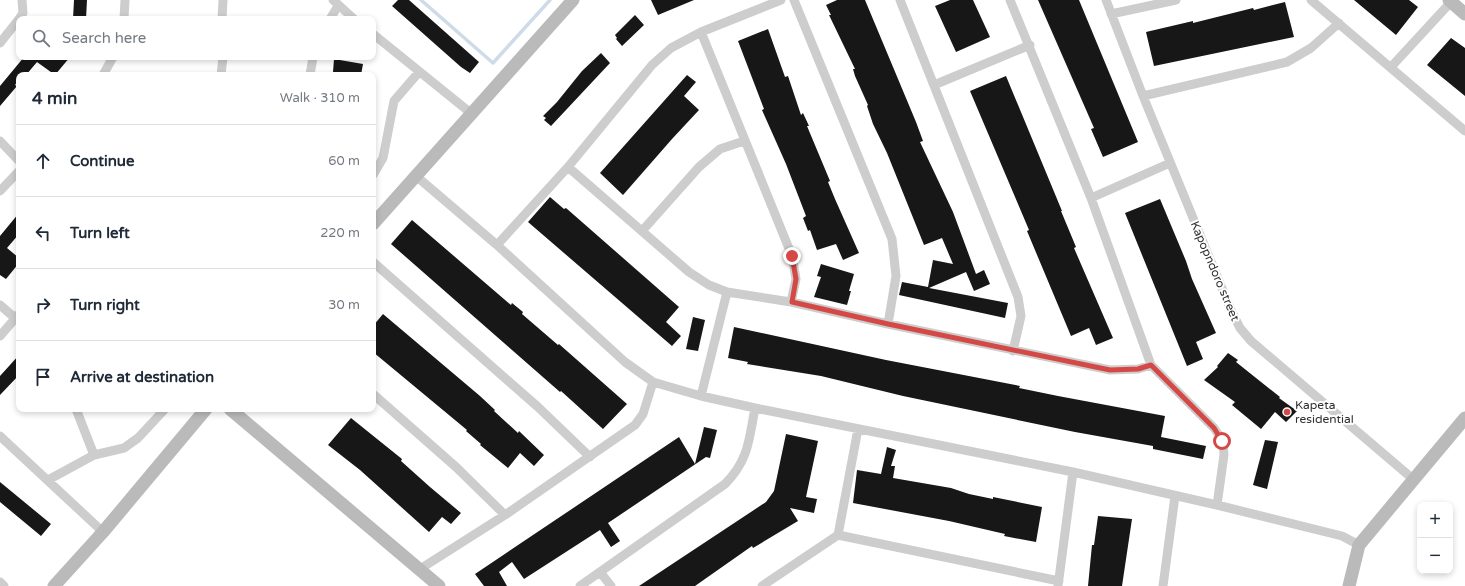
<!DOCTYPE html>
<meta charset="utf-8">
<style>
:root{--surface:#fff;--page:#f6f6f7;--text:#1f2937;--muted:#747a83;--line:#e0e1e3}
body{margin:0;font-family:"Varela Round",sans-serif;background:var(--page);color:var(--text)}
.controls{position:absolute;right:12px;bottom:12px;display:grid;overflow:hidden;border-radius:8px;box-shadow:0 2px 6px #0003}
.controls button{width:36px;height:36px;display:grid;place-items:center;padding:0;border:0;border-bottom:1px solid var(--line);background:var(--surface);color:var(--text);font:20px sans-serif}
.stop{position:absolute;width:12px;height:12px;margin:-9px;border:3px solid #d44846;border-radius:50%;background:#fff}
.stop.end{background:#d44846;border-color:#fff;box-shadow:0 1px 4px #0008}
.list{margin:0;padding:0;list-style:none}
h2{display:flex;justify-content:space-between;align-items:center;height:52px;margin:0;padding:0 16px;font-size:17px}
h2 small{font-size:13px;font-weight:400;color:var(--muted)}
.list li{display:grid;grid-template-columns:26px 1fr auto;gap:12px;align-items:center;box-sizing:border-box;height:72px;padding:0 16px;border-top:1px solid var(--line)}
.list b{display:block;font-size:15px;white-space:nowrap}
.list em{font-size:13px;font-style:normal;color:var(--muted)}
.icon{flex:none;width:22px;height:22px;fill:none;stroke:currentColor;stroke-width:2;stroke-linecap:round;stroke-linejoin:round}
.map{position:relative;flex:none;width:1465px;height:586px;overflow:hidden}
.search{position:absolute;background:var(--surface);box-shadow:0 2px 6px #0003;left:16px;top:16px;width:360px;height:44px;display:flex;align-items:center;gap:10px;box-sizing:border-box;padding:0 14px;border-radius:8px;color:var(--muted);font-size:15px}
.panel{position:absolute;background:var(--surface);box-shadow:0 2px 6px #0003;left:16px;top:72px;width:360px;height:340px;border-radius:8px}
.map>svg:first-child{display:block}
</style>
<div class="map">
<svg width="1465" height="586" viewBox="0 0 1465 586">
<rect width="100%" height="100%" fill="#fff"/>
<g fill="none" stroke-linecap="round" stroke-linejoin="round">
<path stroke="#cedce9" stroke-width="3.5" d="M421,0L493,63L550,0"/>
</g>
<path fill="#171717" d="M74,0H87L86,19H73Z
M398,0H409L479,62L470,73L461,67L392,6Z
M651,0H694L658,15Z
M837,0H865L916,122L923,141L920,142L953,212L976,274L984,270L990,284L974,291L966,272L929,288L1008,303L1005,318L899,295L902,282L928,287L933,260L953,264L942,238L924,245L887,153L873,124L867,106L868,105L855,76L853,69H855L829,15H831L826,5Z
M950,0H973L990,37L956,52L935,6Z
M1038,0H1079L1138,142L1103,157L1091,129L1094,128Z
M1354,0H1409L1418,7L1396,35Z
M1285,2L1294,37L1154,66L1146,32L1193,21V23L1253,8L1254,10Z
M635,15L644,25L622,46L616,39L617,38L615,35Z
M768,29L785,77L788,76L801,115L803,113L809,126H807L830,181L828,182L835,199L859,253L843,260L836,244L817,250L810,230L808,231L803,218L806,216L786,164L762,110L764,109L738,41Z
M1451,38L1465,48V96L1427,65Z
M601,53L610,63L551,126L544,120L546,118L543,116L557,102L582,71Z
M24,57H70L55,75L37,62L26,75H19V79L15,85L17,86L0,106V86Z
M334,59L363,64L361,75H349V73L333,72Z
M687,75L696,82L684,96L699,110L672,139L623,195L600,173Z
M1006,76L1062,211H1061L1076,247L1074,248L1113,338L1096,345L1089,328L1071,336L1027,231L1029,230L970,91Z
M550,197L564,209L566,208L679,307L666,322L681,336L672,346L528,222Z
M1160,199L1186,261L1192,279L1216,333L1196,342L1203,359L1187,366L1125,213Z
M19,213V234L7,248L19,258V263L6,279L0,275V236Z
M412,220L511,305L512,303L523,312L522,314L558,345L559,344L627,404L603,429L561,391L560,392L391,244Z
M821,264L854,274L849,291H851L847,305L814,297L821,277L817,276Z
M383,314L480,396L495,410L494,411L518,433L519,431L544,455L534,466L520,453L508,468L480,445L481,444L466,431L467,430L373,352V326Z
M693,317L705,320L698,351L686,349Z
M734,327L886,360L1020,386L1019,388L1058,396L1165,416L1161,437L1206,446L1203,459L1153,449V446L1075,432L903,396L821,376L747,364L748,362L728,358Z
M1228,353L1238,360L1236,362L1280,397L1279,398L1297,411L1286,422L1275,412L1261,429L1232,405L1235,402L1204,380L1218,367L1217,366Z
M19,355V375L0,395V376Z
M351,418L402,459L401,461L430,487L461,513L451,524L442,517L429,532L360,470L328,445Z
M704,427L717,430L710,458L706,457L608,523L620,541L611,547L600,530L524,579L512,562L499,572L507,586H484L475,574L679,437L695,464Z
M786,434L818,441L806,497L817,499L814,513L790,508L798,521L753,548L752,546L695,586H639L766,502L774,491Z
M1265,440L1278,442L1267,489L1253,485Z
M887,447L896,450L891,466H895L893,478L951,488L969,494L993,499V497L1042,507L1036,542L1004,536L1005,534L949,521L853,503L857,470L881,474Z
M0,482L51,524L41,536L0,502Z
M1098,516L1132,519L1122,586H1088L1092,545H1094Z"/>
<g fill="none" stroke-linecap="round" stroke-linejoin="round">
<path stroke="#cdcdcd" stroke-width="9" d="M333,0L354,19
M794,0L892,239L896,276L888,324
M900,0L1018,297L1021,316L1013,351
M1010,0L1091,198L1151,365L1214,428L1223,441L1224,455L1217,505
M1106,0L1143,96L1230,308L1240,328L1251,341L1413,479
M1311,0L1465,131
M1111,14L1176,0
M19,19L23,13L22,0
M124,19L125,0
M222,19L223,0
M330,19L338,6
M701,32L792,256L796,279L791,302
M373,34L472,114
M0,43L19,19
M1391,67L1451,2
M103,75L113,57
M221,75L223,57
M310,75L313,57
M934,85L1030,45
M1143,96L1287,62L1311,48L1339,23
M0,141L19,161
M568,167L689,272L709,285L727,292L791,302L888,324L1110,370L1138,369L1151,365
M373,175L383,158L394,101L419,72
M416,176L497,245L625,362L653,382L701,396L755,408L1073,472L1217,505L1342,536L1359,545
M0,191L19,171
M1091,198L1170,163
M642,231L699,167L720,149L744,141
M497,245L568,167L652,65L671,48L701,32L781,0
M373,262L538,407L590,457
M0,305L15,318
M0,336L19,314
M373,394L456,467L505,515
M701,396L727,292
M76,409L94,455
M0,436L103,532
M48,480L94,455L124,448L138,438L165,409
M838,535L1059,581
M420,569L505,515L635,425L643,414L653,382
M600,572L611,586
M0,582L4,586
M580,586L725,484C749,460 749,439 755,408
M762,586L838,535L858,429
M1058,586L1073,472
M1163,586L1175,496"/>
<path stroke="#bababa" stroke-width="13" d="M1449,0L1465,14
M373,224L573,0
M230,409L439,586
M54,586L103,532L206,409
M1349,586L1359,545L1465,418"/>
</g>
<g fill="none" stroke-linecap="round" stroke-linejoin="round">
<path stroke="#d44846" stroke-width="5" d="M792,256L796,279L792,302L888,324L1110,370L1138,369L1151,365L1214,428L1222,441"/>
</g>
<circle fill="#d44846" stroke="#fff" stroke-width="1.5" cx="1287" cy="412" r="4"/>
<g text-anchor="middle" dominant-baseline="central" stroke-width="4" stroke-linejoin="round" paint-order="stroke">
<g font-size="12" fill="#303030" stroke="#fff">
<text transform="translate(1215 271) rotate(67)">Kapopndoro street</text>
</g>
<g font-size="12" fill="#303030" stroke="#fff" text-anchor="start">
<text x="1295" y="405">Kapeta<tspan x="1295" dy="14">residential</tspan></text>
</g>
</g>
</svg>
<div class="controls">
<button>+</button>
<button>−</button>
</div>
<div class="stop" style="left:1222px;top:441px"></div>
<div class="stop end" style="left:792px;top:256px"></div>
<div class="search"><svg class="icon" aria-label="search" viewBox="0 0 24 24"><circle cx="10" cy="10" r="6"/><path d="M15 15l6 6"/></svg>Search here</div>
<section class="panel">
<h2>4 min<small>Walk · 310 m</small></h2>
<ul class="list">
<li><svg class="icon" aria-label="ahead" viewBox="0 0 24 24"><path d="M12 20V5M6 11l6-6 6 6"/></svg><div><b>Continue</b></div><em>60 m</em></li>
<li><svg class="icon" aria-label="left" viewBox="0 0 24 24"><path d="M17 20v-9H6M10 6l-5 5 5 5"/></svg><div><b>Turn left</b></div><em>220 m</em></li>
<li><svg class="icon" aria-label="right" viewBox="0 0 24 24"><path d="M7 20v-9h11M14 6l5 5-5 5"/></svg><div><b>Turn right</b></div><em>30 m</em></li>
<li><svg class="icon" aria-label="arrive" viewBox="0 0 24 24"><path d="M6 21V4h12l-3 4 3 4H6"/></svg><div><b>Arrive at destination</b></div></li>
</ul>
</section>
</div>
